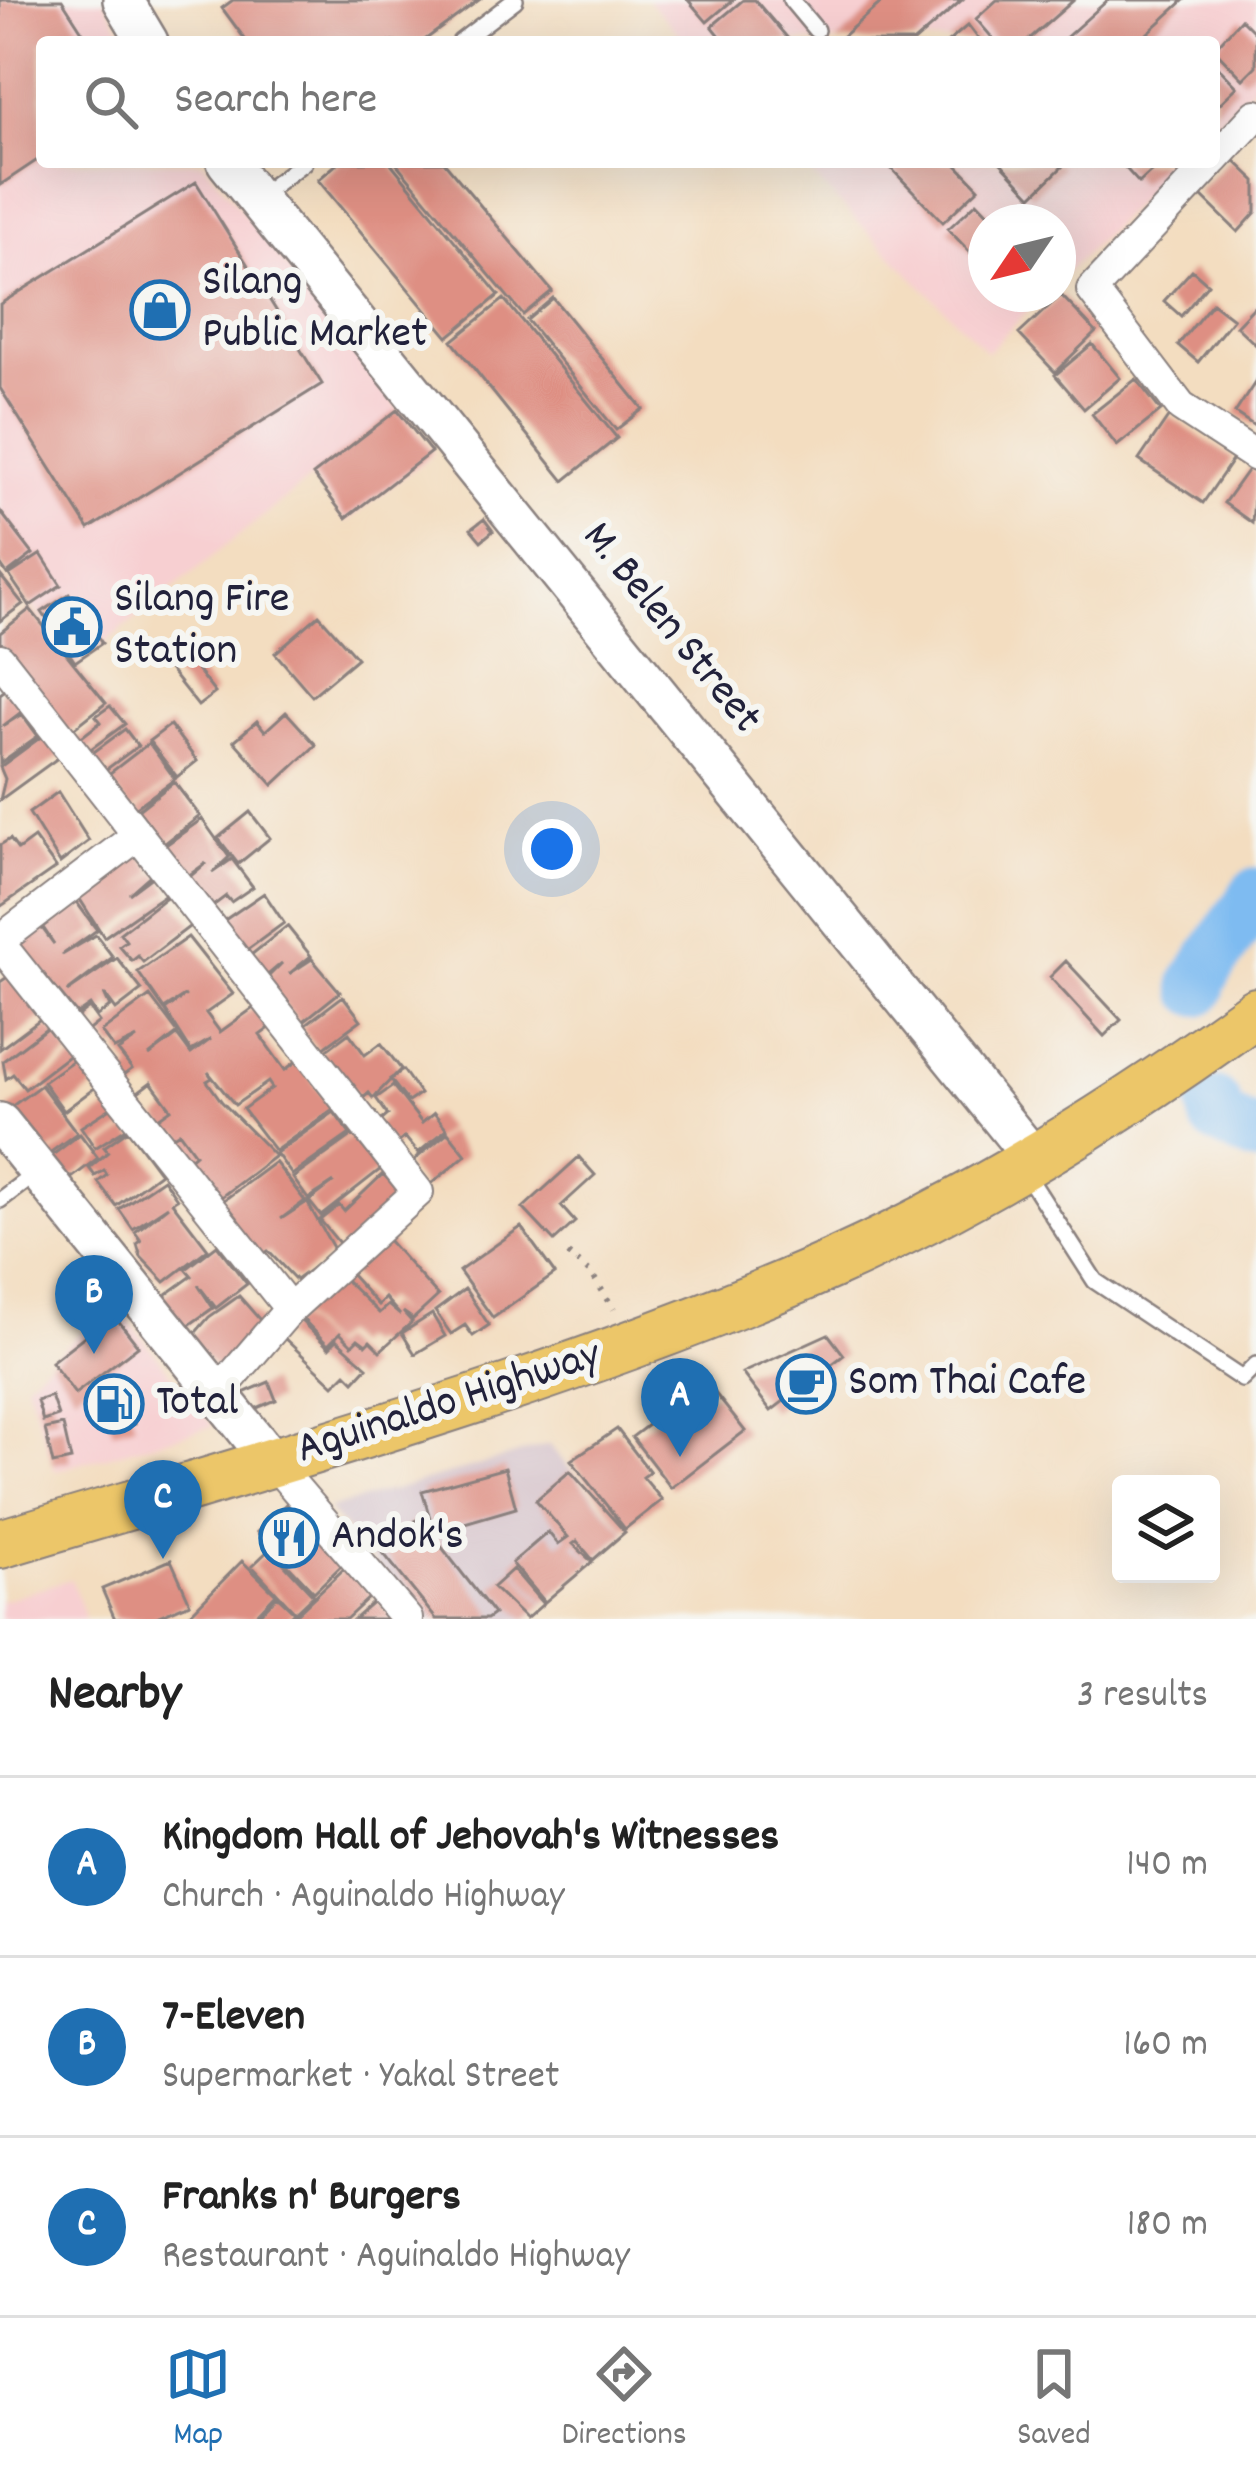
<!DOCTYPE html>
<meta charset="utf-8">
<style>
:root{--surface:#fff;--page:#f2f2f2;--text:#222;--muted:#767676;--line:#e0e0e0;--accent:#1f6fb2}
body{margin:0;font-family:Dekko,sans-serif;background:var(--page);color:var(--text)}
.controls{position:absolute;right:36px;bottom:36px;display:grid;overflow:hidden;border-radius:12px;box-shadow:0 12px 48px #0002}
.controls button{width:108px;height:108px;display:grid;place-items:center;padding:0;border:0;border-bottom:3px solid var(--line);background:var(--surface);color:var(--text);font:60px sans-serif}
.compass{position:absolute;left:968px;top:204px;width:108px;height:108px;border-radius:50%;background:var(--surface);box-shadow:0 12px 48px #0002;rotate:235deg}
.you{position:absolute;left:552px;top:849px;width:42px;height:42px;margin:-30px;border:9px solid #fff;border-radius:50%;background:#1a73e8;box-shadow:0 0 0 18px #1a73e833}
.badge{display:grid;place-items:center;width:78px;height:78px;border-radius:50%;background:var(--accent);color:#fff;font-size:39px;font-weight:700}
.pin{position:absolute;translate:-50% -99px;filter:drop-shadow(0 3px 6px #0008)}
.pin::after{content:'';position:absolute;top:63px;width:42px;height:36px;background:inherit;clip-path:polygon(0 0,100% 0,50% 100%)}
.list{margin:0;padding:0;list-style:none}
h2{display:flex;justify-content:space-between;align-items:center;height:156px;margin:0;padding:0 48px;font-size:51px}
h2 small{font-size:39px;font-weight:400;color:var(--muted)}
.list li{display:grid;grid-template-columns:78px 1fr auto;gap:36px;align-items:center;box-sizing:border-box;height:180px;padding:0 48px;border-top:3px solid var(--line)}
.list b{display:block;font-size:45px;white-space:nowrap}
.list p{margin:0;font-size:39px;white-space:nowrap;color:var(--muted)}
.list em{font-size:39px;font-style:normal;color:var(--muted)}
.icon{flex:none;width:66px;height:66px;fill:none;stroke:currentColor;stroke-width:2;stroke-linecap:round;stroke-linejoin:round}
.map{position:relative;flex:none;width:1256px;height:1619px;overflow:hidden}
.search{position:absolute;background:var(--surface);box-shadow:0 12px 48px #0002;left:36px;right:36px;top:36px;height:132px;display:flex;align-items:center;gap:30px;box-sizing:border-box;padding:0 42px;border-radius:12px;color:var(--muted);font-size:45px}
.sheet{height:696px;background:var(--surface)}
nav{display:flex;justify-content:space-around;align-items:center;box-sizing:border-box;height:168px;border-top:3px solid var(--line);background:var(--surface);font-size:33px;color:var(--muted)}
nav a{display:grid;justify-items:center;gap:6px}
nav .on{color:var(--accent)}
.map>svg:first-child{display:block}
</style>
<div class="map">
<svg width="1256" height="1619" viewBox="0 0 1256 1619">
<rect width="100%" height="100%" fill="#f6f6f2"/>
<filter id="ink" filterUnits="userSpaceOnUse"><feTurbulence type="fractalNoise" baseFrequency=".00833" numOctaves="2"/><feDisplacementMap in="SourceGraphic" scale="24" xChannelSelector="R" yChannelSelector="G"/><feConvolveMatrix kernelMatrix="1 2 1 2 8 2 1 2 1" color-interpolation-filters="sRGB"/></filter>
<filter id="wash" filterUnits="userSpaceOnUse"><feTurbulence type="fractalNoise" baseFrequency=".004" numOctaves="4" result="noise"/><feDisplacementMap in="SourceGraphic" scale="48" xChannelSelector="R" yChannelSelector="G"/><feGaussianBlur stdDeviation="2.7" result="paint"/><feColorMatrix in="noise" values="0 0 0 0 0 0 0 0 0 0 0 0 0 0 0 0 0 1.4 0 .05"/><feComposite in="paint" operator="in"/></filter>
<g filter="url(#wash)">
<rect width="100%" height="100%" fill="#f3ddc0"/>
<path fill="#f7cfd1" d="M0,0H104L129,42H42V162H203L434,453L346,522L311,478L77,665L0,563Z
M648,0H1256V83L1214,125V42H686Z
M799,162H1177L1058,281V222H986V294H1045L987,352Z
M114,1302L213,1426L55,1471L26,1382Z
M71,1579L85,1619H0V1601Z"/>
<path fill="#d2bdc6" d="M549,1445L627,1532L527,1619H422L328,1509Z"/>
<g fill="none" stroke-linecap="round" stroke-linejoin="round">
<path stroke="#7ebbf1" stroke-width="54" d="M1198,989L1197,983L1256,895
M1214,1104L1216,1117L1256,1136"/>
</g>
<g id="blocks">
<path fill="#de8f83" d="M0,0H62L89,42H42V157L0,185Z
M233,0H479L422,42H247L222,8Z
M688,0H733L707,22Z
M743,0H755L791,42H725L712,26Z
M884,0H962L914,42H836Z
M997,0H1074L1026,42H996L976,19Z
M1108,0H1184L1138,42H1061Z
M1241,19L1256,34V66L1243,79L1214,49Z
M968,25L981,42H948Z
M1214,63L1237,87L1214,109Z
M1231,157L1256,181V212L1238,232L1197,192Z
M339,162H390L499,295L448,337L318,180Z
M395,162H444L552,291L523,315Z
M885,162H954L979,188L943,222Z
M1000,162H1057L1062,167L1032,196Z
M1120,162H1162L1139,183Z
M196,182L322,384L89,529L0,388V304Z
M977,202L996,222H986V269L948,229Z
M1192,270L1208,284L1181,316L1164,301Z
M1061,295L1096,332L1055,372L1019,334Z
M553,298L643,409L616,430L527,320Z
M504,299L617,438L564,481L452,341Z
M1212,303L1233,319L1198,362L1178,345Z
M1256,305V345L1236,326Z
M1092,344L1120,378L1084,409L1055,375Z
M1136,379L1161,411L1117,446L1092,414Z
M1256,381V427L1235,413Z
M397,410L431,452L346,518L313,475Z
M1169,416L1233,459L1203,503L1139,460Z
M1249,468L1256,473L1252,523L1224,503Z
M0,511L33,554L7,574L0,564Z
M484,519L493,531L481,541L471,529Z
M41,554L61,585L30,606L9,575Z
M0,575L23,604L0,621Z
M69,594L102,643L75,662L42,612Z
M30,609L106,703L68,733L0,648V633Z
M319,615L357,658L312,696L275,653Z
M185,655L215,693L198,706L168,668Z
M8,688L24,710L3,726L22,714L38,736L0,763V694Z
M110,706L125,724L84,754L75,742L101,722L96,716Z
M286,712L316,745L273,785L234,741L257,721L265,731Z
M170,725L197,761L177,777L149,741Z
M125,729L138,746L100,774L87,757Z
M45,734L62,755L0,800L5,779L0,767Z
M149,743L175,779L131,811L106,776Z
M174,782L200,816L164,844L138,810Z
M58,792L89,841L60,863L29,813Z
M250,812L270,838L238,864L218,838Z
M202,819L229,857L212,873L232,859L253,887L231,902L226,896L209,909L187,879L206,863L185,878L163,847Z
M34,838L56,868L0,907V845L10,839L18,850Z
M135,846L154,872L129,894L157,873L170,891L104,937L76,893L97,877L101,882L108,877L103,871Z
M264,893L284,923L240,955L219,924Z
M170,894L193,924L143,962L138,956L132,961L119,946L126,941L120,933Z
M72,896L97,930L62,955L96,935L113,957L67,992L117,958L142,990L116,1010L104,994L110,1007L97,1016L90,1005L77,1014L43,973L35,980L7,943L37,921L54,944L38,920Z
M287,926L311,956L289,974L312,959L340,992L300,1024L264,981L282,963L263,979L246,959Z
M188,937L233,994L206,1013L220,1032L256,1006L271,1027L260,1035L285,1070L298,1060L333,1109L275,1151L243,1109L272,1088L268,1082L235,1105L208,1072L212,1078L207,1081L222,1102L275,1156L213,1203L188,1160L195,1154L179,1132L172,1137L158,1118L171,1109L151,1082L130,1098L117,1080L132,1069L118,1051L137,1038L114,1049L101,1032L150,996L178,1033L149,1056L177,1035L191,1054L211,1039L191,1051L165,1010L186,995L164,1009L138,972Z
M1066,961L1121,1020L1104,1036L1050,977Z
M12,974L43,1017L0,1049V982Z
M343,996L361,1020L319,1051L301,1028Z
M89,1008L99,1022L80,1037L69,1023Z
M49,1026L71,1054L25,1089L13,1074L6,1079L3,1061Z
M349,1033L365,1055L381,1043L401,1069L373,1098L369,1093L361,1100L321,1054Z
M75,1059L96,1087L64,1111L43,1082Z
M403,1070L420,1094L408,1102L390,1079Z
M41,1085L77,1133L44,1157L8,1109Z
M393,1086L422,1123L434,1113L447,1129L418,1153L405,1137L393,1147L375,1126L388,1115L376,1098Z
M117,1104L131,1125L95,1148L81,1127Z
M334,1112L350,1134L292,1175L276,1153Z
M128,1130L160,1173L116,1206L98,1182L107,1175L104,1170L95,1176L89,1168L108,1152L104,1147Z
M448,1132L466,1155L425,1189L407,1166Z
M80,1134L98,1158L65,1183L46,1160Z
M353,1135L381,1169L321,1216L309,1201L334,1182L308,1199L293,1178Z
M579,1157L595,1175L561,1206L575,1222L554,1241L523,1208Z
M275,1162L305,1201L281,1219L307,1202L335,1251L296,1280L268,1251L255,1260L216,1206Z
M383,1174L402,1195L344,1249L320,1220L339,1205L344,1211Z
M163,1179L177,1199L172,1202L208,1249L165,1282L141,1257L137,1244L141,1241L135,1232L168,1206L133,1229L119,1209Z
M521,1227L555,1274L493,1318L459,1271Z
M387,1239L438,1296L413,1319L403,1312L412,1322L380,1351L370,1341L366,1345L358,1339L352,1345L340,1333L328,1345L296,1312L343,1278L379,1313L388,1305L400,1315L385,1298L378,1305L349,1273Z
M217,1245L247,1284L216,1308L198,1285L213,1308L182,1330L160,1299L192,1276L186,1269Z
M465,1289L489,1325L473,1336L465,1325L451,1334L435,1311Z
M239,1296L267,1328L218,1371L190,1339L209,1317Z
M113,1314L138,1346L75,1394L51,1362Z
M432,1314L445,1336L415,1354L402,1333Z
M298,1318L329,1348L337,1340L367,1367L354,1381L346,1373L334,1385L282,1336Z
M828,1334L844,1355L771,1411L742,1373Z
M269,1382L276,1400L250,1411L243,1393Z
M715,1393L745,1431L671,1488L632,1437L682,1399L691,1411Z
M51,1396L58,1416L43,1421L37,1401Z
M127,1401L135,1424L113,1431L105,1409Z
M63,1425L71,1460L53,1464L45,1429Z
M617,1429L650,1472L643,1477L662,1500L625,1529L571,1460Z
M505,1468L516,1508L434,1532L422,1491Z
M570,1471L625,1532L593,1560L577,1541L573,1544L592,1562L545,1602L512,1563L548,1532L558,1544L568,1537L536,1500Z
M286,1504L343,1564L314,1592L257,1532Z
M419,1518L494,1614L487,1619H436L380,1549Z
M270,1549L313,1595L295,1612L252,1566Z
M171,1560L190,1603L152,1619H115L102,1589Z
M242,1561L276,1594L252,1619H195L190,1614Z
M346,1567L372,1595L346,1619H291Z
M513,1569L543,1604L526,1619L493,1587Z
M277,1596L294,1612L287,1619H255Z
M377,1599L394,1619H354Z"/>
</g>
</g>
<g filter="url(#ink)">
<use href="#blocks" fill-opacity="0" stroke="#8a807e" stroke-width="3"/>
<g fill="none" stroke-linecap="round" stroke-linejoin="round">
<defs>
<path id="service" d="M791,0L816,30
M460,42L515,0
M258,197L304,162
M1023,1169L1095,1281L1242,1379L1256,1365
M0,1200L36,1173"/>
<path id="minor" d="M1214,160L1256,115
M1212,162L1092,290L1181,407L1256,456
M0,659L418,1192L290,1309L217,1394
M0,940L138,835
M0,944L290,1309
M272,1461L407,1619"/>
<path id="tertiary" d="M123,0L148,42
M227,162L1034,1159
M0,1123L272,1461"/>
<path id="primary" d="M0,1544C272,1462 549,1386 810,1274C968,1206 1117,1113 1256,1012"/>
</defs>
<use href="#service" stroke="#8a807e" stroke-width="20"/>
<use href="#minor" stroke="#8a807e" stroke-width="34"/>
<use href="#tertiary" stroke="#8a807e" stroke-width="44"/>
<use href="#primary" stroke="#8a807e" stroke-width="52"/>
<path stroke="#8a807e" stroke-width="6" stroke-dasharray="3 9" stroke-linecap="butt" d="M568,1254L591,1273L614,1309"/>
<use href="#service" stroke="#fff" stroke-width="15"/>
<use href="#minor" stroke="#fff" stroke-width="30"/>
<use href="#tertiary" stroke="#fff" stroke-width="39"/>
<use href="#primary" stroke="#ecc669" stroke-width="48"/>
</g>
</g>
<defs>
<symbol id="shop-ring" viewBox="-11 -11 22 22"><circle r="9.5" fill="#f6f6f2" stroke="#1f6fb2" stroke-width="1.5"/><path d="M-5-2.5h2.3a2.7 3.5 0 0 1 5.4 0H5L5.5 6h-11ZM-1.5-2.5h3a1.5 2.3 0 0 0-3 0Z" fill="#1f6fb2"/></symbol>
<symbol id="civic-ring" viewBox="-11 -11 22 22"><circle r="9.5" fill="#f6f6f2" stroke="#1f6fb2" stroke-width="1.5"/><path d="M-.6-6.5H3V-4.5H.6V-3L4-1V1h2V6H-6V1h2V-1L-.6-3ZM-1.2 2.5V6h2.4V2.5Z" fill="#1f6fb2"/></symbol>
<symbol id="cafe-ring" viewBox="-11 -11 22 22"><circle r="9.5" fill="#f6f6f2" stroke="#1f6fb2" stroke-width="1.5"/><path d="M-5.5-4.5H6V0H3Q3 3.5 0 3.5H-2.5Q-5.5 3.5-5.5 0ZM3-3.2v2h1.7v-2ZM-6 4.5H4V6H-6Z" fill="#1f6fb2"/></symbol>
<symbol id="fuel-ring" viewBox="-11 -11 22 22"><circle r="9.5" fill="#f6f6f2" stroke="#1f6fb2" stroke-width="1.5"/><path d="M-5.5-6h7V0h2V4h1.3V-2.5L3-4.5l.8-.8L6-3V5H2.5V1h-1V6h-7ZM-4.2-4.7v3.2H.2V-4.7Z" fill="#1f6fb2"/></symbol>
<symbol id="restaurant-ring" viewBox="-11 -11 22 22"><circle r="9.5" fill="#f6f6f2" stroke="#1f6fb2" stroke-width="1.5"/><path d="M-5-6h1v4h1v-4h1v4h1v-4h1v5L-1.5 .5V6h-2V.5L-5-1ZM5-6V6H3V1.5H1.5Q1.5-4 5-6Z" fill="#1f6fb2"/></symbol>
</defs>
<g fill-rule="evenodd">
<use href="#shop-ring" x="127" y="277" width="66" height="66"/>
<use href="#civic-ring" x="39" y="594" width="66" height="66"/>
<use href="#cafe-ring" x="773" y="1351" width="66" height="66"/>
<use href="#fuel-ring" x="81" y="1371" width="66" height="66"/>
<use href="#restaurant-ring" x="256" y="1505" width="66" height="66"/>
</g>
<g text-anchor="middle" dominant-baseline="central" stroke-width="12" stroke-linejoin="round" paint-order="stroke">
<g font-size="45" fill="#22223b" stroke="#f6f6f2" text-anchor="start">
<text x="202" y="284">Silang<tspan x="202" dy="52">Public Market</tspan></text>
<text x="114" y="601">Silang Fire<tspan x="114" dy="52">Station</tspan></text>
<text x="848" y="1384">Som Thai Cafe</text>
<text x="156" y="1404">Total</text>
<text x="331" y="1538">Andok's</text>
</g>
<g font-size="45" fill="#22223b" stroke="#f6f6f2">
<text transform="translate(670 629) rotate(51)">M. Belen Street</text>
<text transform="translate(449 1404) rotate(-18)">Aguinaldo Highway</text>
</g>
</g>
</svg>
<div class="controls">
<button><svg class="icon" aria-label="layers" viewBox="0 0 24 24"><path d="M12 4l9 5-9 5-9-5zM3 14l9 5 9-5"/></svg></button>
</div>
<svg class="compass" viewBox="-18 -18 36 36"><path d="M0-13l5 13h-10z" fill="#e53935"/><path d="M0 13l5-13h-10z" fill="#767676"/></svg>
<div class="you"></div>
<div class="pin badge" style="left:680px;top:1457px">A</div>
<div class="pin badge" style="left:94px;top:1354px">B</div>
<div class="pin badge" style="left:163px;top:1559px">C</div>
<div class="search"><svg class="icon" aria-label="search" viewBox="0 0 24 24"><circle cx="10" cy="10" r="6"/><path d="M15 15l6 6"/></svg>Search here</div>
</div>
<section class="sheet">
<h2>Nearby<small>3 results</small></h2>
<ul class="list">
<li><span class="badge">A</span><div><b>Kingdom Hall of Jehovah's Witnesses</b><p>Church · Aguinaldo Highway</p></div><em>140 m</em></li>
<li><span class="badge">B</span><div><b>7-Eleven</b><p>Supermarket · Yakal Street</p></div><em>160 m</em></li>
<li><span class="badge">C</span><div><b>Franks n' Burgers</b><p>Restaurant · Aguinaldo Highway</p></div><em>180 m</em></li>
</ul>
</section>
<nav>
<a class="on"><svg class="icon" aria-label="map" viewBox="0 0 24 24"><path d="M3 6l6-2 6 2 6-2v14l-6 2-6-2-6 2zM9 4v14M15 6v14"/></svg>Map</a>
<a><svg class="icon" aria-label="directions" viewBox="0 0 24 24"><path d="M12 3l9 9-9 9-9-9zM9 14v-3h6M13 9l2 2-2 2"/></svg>Directions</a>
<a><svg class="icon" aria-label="saved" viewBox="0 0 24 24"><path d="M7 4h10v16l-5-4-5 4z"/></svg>Saved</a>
</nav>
